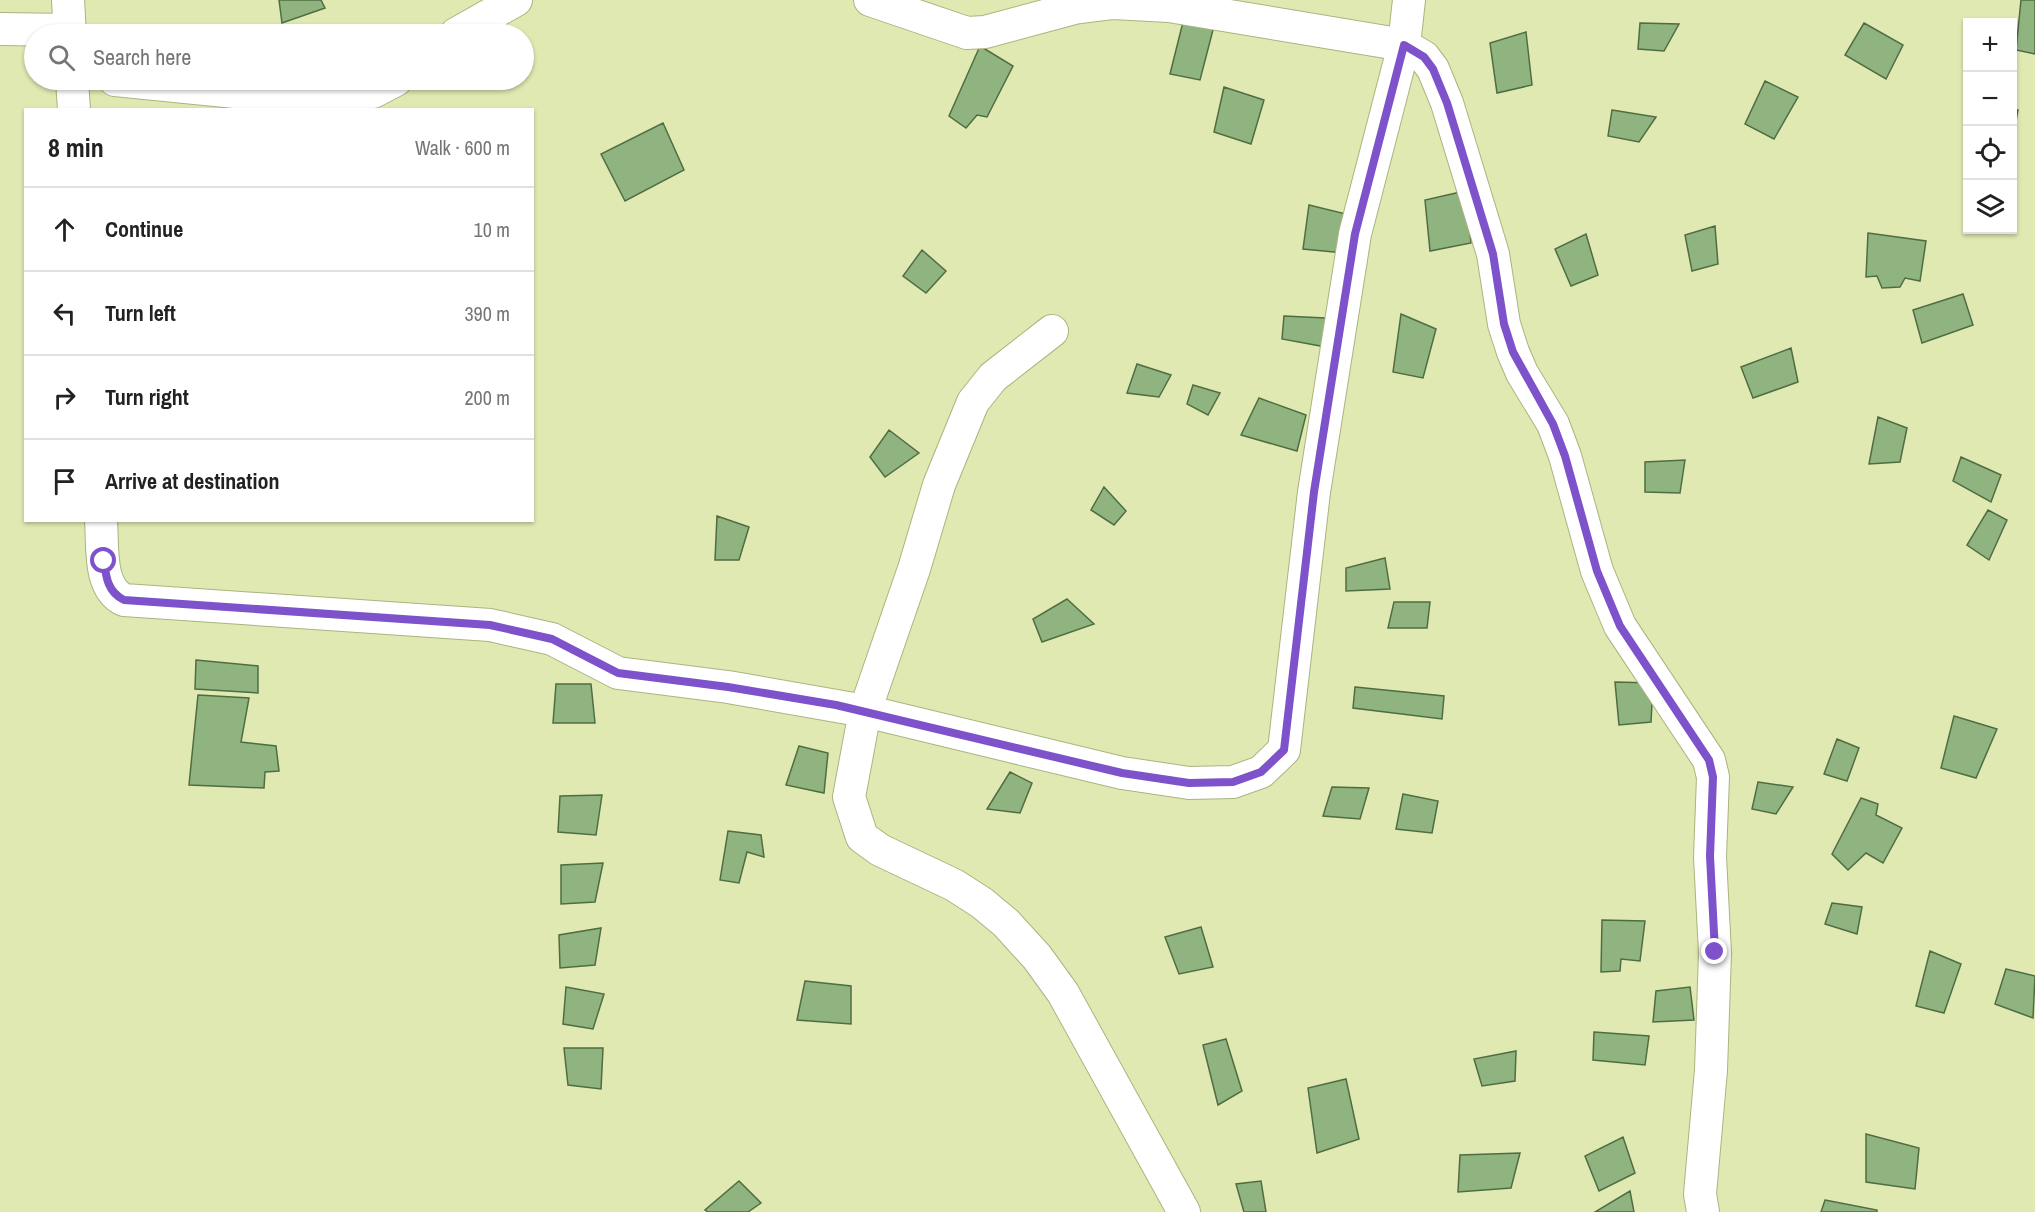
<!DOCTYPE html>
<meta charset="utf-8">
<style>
:root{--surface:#fff;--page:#f6f6f6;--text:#222;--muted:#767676;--line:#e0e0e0}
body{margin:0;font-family:"Archivo Narrow",sans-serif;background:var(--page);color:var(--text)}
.controls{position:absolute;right:18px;top:18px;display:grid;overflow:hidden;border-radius:0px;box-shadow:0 2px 4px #0004}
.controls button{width:54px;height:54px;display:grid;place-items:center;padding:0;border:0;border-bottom:2px solid var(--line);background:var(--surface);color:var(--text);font:30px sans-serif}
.stop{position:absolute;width:18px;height:18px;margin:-14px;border:4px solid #7d52cb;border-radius:50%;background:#fff}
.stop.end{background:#7d52cb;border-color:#fff;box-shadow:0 2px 6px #0008}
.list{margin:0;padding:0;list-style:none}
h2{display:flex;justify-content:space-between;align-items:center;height:78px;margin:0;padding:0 24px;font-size:26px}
h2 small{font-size:20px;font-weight:400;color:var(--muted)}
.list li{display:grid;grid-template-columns:39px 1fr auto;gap:18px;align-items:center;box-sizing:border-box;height:84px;padding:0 24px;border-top:2px solid var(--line)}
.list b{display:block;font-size:22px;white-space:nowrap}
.list em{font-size:20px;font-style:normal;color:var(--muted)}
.icon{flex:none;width:33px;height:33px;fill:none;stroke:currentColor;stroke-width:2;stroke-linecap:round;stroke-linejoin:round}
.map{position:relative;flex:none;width:2035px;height:1212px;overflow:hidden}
.search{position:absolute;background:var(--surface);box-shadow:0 2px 4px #0004;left:24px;top:24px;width:510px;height:66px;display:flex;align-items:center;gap:15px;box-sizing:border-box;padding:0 21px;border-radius:33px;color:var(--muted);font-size:22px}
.panel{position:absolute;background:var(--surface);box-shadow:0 2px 4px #0004;left:24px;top:108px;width:510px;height:414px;border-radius:0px}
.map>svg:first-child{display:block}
</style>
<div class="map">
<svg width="2035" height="1212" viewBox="0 0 2035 1212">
<rect width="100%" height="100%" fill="#dfe9b1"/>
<path fill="#90b480" stroke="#506d42" stroke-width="1.5" d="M279,0H321L325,8L282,23Z
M2021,0H2035V54L2016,50Z
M1184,18L1214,26L1200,80L1170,74Z
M1640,23L1679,24L1664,51L1638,49Z
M1864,23L1903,45L1886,79L1845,55Z
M1526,32L1532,85L1497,93L1490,43Z
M980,46L1013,66L987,117L977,115L966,128L949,116Z
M1765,81L1798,97L1774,139L1745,124Z
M1224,87L1264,100L1251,144L1214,132Z
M1612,110L1656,117L1639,142L1608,136Z
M2012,110H2018L2012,142Z
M663,123L684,170L625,201L601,154Z
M1465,191L1471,243L1430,251L1425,200Z
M1309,205L1346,214L1344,253L1303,249Z
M1715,226L1718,264L1692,271L1685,235Z
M1868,233L1926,241L1920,281L1905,278L1900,287L1882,288L1877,276L1866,277Z
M1586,234L1598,275L1571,286L1555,249Z
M922,250L946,271L926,293L903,276Z
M1963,294L1973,325L1922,343L1913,310Z
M1401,314L1436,329L1423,378L1393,372Z
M1284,316L1325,318L1326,347L1282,339Z
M1791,348L1798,382L1753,398L1741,367Z
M1137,364L1171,375L1159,397L1127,393Z
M1193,385L1220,393L1208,415L1187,404Z
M1259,398L1306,415L1297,451L1241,435Z
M1878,417L1907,428L1900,462L1869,464Z
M889,430L919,453L885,477L870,457Z
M1961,457L2001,475L1991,502L1953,481Z
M1685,460L1680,493L1645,492V462Z
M1104,487L1126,511L1114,525L1091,510Z
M1988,510L2007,520L1989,560L1967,545Z
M717,516L749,527L739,560H715Z
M1385,558L1390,589L1346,591V568Z
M1067,599L1094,624L1042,642L1033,619Z
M1394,602H1430L1427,628H1388Z
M196,660L258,666V693L195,689Z
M1615,682L1653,683L1651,722L1619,725Z
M556,684H591L595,723H553Z
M1355,687L1444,696L1442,719L1353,708Z
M198,695L249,698L241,742L276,746L279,771L265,772L264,788L189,785Z
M1954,716L1997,729L1976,778L1941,768Z
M1837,739L1859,748L1847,781L1824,774Z
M799,746L828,753L824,793L786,785Z
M1010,772L1032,783L1020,813L987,809Z
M1758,782L1793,787L1776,814L1752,809Z
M1332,787L1369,788L1360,819L1323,816Z
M1403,794L1438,801L1432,833L1396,829Z
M602,795L596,835L558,832L560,796Z
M1861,798L1878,804L1876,815L1902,828L1883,863L1866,853L1848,870L1832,854Z
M728,831L761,835L764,857L747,852L739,883L720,880Z
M603,863L595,902L561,904V865Z
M1832,903L1862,907L1857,934L1825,924Z
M1602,920L1645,921L1640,961L1621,959L1620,971L1601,972Z
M1201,927L1213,967L1179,974L1165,937Z
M601,928L595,965L560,968L559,935Z
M1930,951L1961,964L1944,1013L1916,1006Z
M2006,969L2035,976L2033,1018L1995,1004Z
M805,981L851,986V1024L797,1020Z
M566,987L604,994L593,1029L563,1024Z
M1690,987L1694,1020L1653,1022L1656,991Z
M1594,1032L1649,1036L1645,1065L1593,1060Z
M1226,1039L1242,1091L1218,1105L1203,1045Z
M564,1048H603L601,1089L568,1085Z
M1516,1051L1515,1081L1482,1086L1474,1059Z
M1346,1079L1359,1139L1317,1153L1308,1088Z
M1866,1134L1919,1148L1915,1189L1866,1182Z
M1623,1137L1635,1173L1599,1191L1585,1156Z
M1520,1153L1511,1188L1458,1192L1460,1155Z
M739,1181L761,1203L748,1212H708L705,1210Z
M1261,1181L1266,1212H1244L1236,1184Z
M1630,1191L1634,1212H1595Z
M1825,1200L1877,1210V1212H1821Z"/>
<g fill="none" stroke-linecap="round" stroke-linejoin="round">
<defs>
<path id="minor" d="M68,0L70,34
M870,0L967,33L985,32L1074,8L1113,3L1169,6L1404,45L1424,57L1433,69L1447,103L1493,254L1504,324L1513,352L1522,373L1553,424L1565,456L1597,571L1612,607L1620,626L1709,760L1713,777L1710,857L1715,953L1711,1070L1700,1194L1703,1212
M0,29L70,30
M456,34L516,0
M72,80L74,110
M115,80L324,101L373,92L396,80
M1052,331L993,377L973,402L939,485L914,569L865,711L1122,773L1189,783L1233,782L1261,772L1284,750L1314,492L1355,234L1404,45L1409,0
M101,520C103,546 98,588 124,600L490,625L552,639L618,673L728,687L865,711L849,797L862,837L880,850L954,885L982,903L1006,923L1037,957L1063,993L1184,1212"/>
</defs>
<use href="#minor" stroke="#abb47f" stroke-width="34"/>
<use href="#minor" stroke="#fff" stroke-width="32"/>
</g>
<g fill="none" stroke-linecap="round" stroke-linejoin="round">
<path stroke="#7d52cb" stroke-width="8" d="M104,561C106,578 108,592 124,600L490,625L552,639L618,673L728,687L836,705L1122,773L1189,783L1233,782L1261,772L1284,750L1314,492L1355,234L1404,45L1424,57L1433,69L1447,103L1493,254L1504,324L1513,352L1553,424L1565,456L1597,571L1620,626L1709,760L1713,777L1710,856L1715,952"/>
</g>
</svg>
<div class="controls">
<button>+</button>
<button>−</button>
<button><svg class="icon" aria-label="locate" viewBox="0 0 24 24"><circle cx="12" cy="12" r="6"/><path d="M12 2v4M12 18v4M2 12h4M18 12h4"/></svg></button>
<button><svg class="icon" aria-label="layers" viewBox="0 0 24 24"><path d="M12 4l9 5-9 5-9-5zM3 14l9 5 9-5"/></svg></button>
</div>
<div class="stop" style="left:104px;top:561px"></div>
<div class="stop end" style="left:1715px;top:952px"></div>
<div class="search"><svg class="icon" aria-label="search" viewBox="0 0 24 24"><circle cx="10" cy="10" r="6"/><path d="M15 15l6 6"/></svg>Search here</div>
<section class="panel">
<h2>8 min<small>Walk · 600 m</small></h2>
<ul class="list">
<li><svg class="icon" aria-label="ahead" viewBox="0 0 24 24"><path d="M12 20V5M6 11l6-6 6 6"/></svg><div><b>Continue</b></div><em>10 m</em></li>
<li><svg class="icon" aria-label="left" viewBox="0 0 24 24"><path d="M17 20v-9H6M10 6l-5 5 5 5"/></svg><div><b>Turn left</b></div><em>390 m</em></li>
<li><svg class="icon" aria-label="right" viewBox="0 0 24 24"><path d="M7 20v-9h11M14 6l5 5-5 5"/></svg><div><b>Turn right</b></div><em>200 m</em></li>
<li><svg class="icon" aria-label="arrive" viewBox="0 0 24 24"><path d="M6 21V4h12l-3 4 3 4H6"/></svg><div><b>Arrive at destination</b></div></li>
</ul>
</section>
</div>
